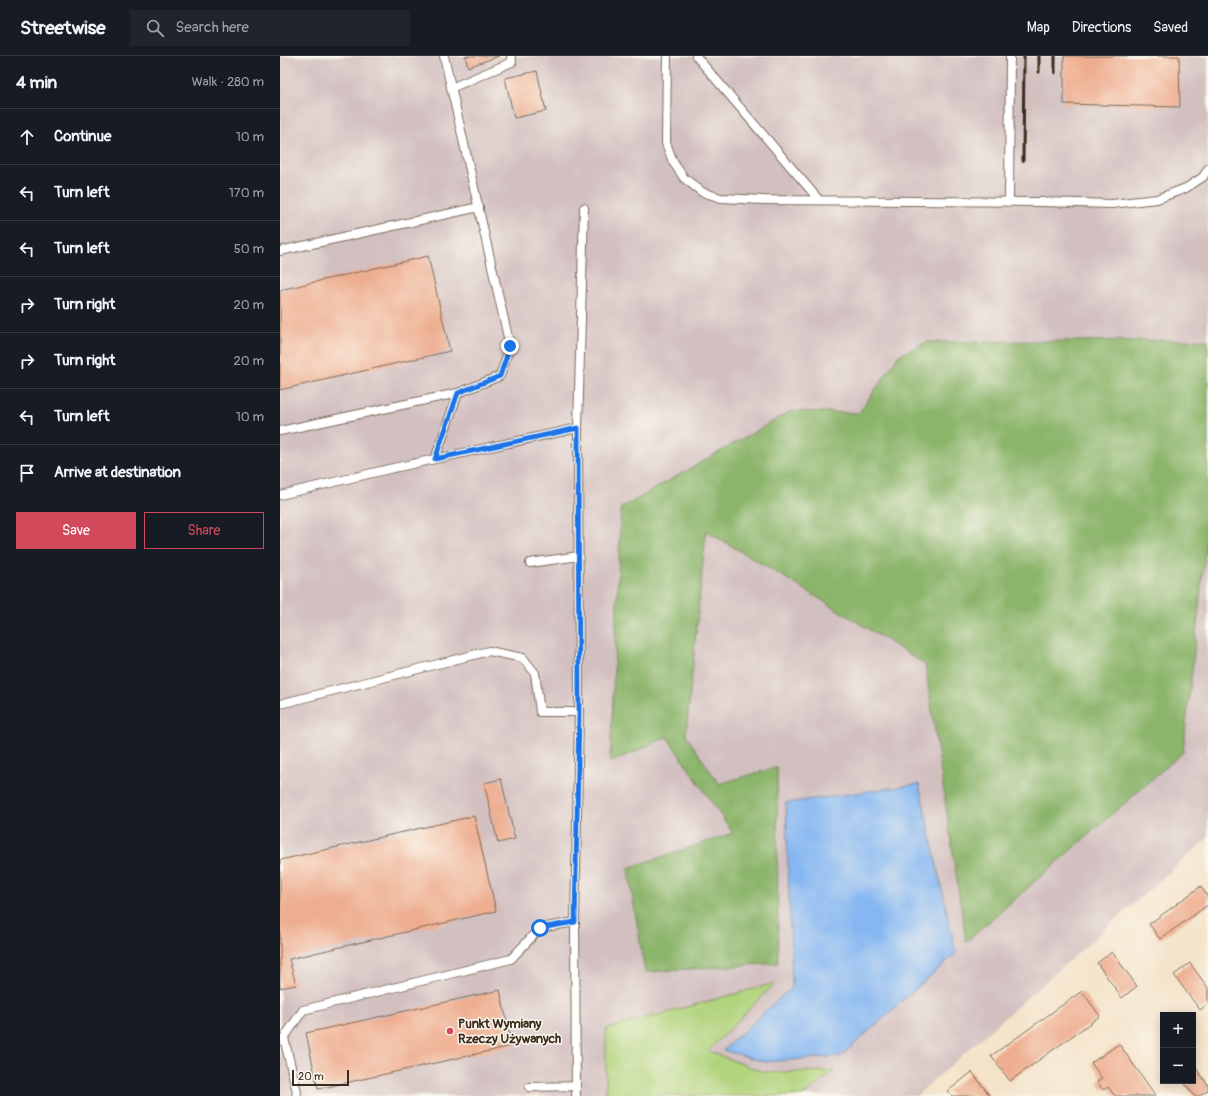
<!DOCTYPE html>
<meta charset="utf-8">
<style>
:root{--surface:#171b24;--page:#20242c;--text:#f1f3f6;--muted:#9ea1a6;--line:#363941;--accent:#d1495b}
body{margin:0;font-family:Pangolin,sans-serif;background:var(--page);color:var(--text)}
.controls{position:absolute;right:12px;bottom:12px;display:grid;overflow:hidden;border-radius:0px;box-shadow:0 2px 10px #0003}
.controls button{width:36px;height:36px;display:grid;place-items:center;padding:0;border:0;border-bottom:1px solid var(--line);background:var(--surface);color:var(--text);font:20px sans-serif}
.scale{position:absolute;left:12px;bottom:10px;width:57px;box-sizing:border-box;padding-left:4px;border:2px solid #3b2a1e;border-top:0;font-size:11px;line-height:14px;white-space:nowrap;color:#3b2a1e;-webkit-text-stroke:3px #fbf7ec;paint-order:stroke}
.stop{position:absolute;width:12px;height:12px;margin:-9px;border:3px solid #1a73e8;border-radius:50%;background:#fff}
.stop.end{background:#1a73e8;border-color:#fff;box-shadow:0 1px 4px #0008}
.list{margin:0;padding:0;list-style:none}
h2{display:flex;justify-content:space-between;align-items:center;height:52px;margin:0;padding:0 16px;font-size:17px}
h2 small{font-size:13px;font-weight:400;color:var(--muted)}
.list li{display:grid;grid-template-columns:26px 1fr auto;gap:12px;align-items:center;box-sizing:border-box;height:56px;padding:0 16px;border-top:1px solid var(--line)}
.list b{display:block;font-size:15px;white-space:nowrap}
.list em{font-size:13px;font-style:normal;color:var(--muted)}
.actions{display:flex;gap:8px;padding:12px 16px}
.actions a{flex:1;padding:9px 0;border:1px solid var(--accent);border-radius:0px;text-align:center;font-size:14px;color:var(--accent)}
.actions .main{background:var(--accent);color:#fff}
.icon{flex:none;width:22px;height:22px;fill:none;stroke:currentColor;stroke-width:2;stroke-linecap:round;stroke-linejoin:round}
.map{position:relative;flex:none;width:928px;height:1040px;overflow:hidden}
header{display:flex;align-items:center;gap:24px;box-sizing:border-box;height:56px;padding:0 20px;background:var(--surface);border-bottom:1px solid var(--line)}
header strong{font-size:19px}
nav{display:flex;gap:22px;margin-inline-start:auto;font-size:14px}
.search{width:280px;height:36px;background:var(--page);display:flex;align-items:center;gap:10px;box-sizing:border-box;padding:0 14px;border-radius:0px;color:var(--muted);font-size:15px}
main{display:flex}
aside{flex:1;background:var(--surface)}
.map>svg:first-child{display:block}
</style>
<header>
<strong>Streetwise</strong>
<div class="search"><svg class="icon" aria-label="search" viewBox="0 0 24 24"><circle cx="10" cy="10" r="6"/><path d="M15 15l6 6"/></svg>Search here</div>
<nav><a>Map</a><a>Directions</a><a>Saved</a></nav>
</header>
<main>
<aside>
<h2>4 min<small>Walk · 280 m</small></h2>
<ul class="list">
<li><svg class="icon" aria-label="ahead" viewBox="0 0 24 24"><path d="M12 20V5M6 11l6-6 6 6"/></svg><div><b>Continue</b></div><em>10 m</em></li>
<li><svg class="icon" aria-label="left" viewBox="0 0 24 24"><path d="M17 20v-9H6M10 6l-5 5 5 5"/></svg><div><b>Turn left</b></div><em>170 m</em></li>
<li><svg class="icon" aria-label="left" viewBox="0 0 24 24"><path d="M17 20v-9H6M10 6l-5 5 5 5"/></svg><div><b>Turn left</b></div><em>50 m</em></li>
<li><svg class="icon" aria-label="right" viewBox="0 0 24 24"><path d="M7 20v-9h11M14 6l5 5-5 5"/></svg><div><b>Turn right</b></div><em>20 m</em></li>
<li><svg class="icon" aria-label="right" viewBox="0 0 24 24"><path d="M7 20v-9h11M14 6l5 5-5 5"/></svg><div><b>Turn right</b></div><em>20 m</em></li>
<li><svg class="icon" aria-label="left" viewBox="0 0 24 24"><path d="M17 20v-9H6M10 6l-5 5 5 5"/></svg><div><b>Turn left</b></div><em>10 m</em></li>
<li><svg class="icon" aria-label="arrive" viewBox="0 0 24 24"><path d="M6 21V4h12l-3 4 3 4H6"/></svg><div><b>Arrive at destination</b></div></li>
</ul>
<div class="actions"><a class="main">Save</a><a>Share</a></div>
</aside>
<div class="map">
<svg width="928" height="1040" viewBox="0 0 928 1040">
<rect width="100%" height="100%" fill="#fbf7ec"/>
<filter id="ink" filterUnits="userSpaceOnUse"><feTurbulence type="fractalNoise" baseFrequency=".025" numOctaves="2"/><feDisplacementMap in="SourceGraphic" scale="8" xChannelSelector="R" yChannelSelector="G"/><feConvolveMatrix kernelMatrix="1 2 1 2 8 2 1 2 1" color-interpolation-filters="sRGB"/></filter>
<filter id="wash" filterUnits="userSpaceOnUse"><feTurbulence type="fractalNoise" baseFrequency=".012" numOctaves="4" result="noise"/><feDisplacementMap in="SourceGraphic" scale="16" xChannelSelector="R" yChannelSelector="G"/><feGaussianBlur stdDeviation="0.9" result="paint"/><feColorMatrix in="noise" values="0 0 0 0 0 0 0 0 0 0 0 0 0 0 0 0 0 1.4 0 .05"/><feComposite in="paint" operator="in"/></filter>
<g filter="url(#wash)">
<rect width="100%" height="100%" fill="#f4e3c9"/>
<path fill="#d2bfc0" d="M0,0H928V782L636,1040H0Z"/>
<path fill="#b0d37c" stroke="#767e4d" d="M495,927L428,995L483,1016L554,1015L523,1040H326V973Z"/>
<path fill="#8cb56c" stroke="#647045" d="M928,284V470L903,696L686,886L645,608L519,530L426,475L406,679L439,728L497,711L498,907L365,916L348,812L453,777L387,681L330,707L341,452L511,355L579,357L619,299L647,286Z"/>
<path fill="#86b7f2" stroke="#607088" d="M639,728L676,897L561,1000L485,1006L443,994L512,931L506,747Z"/>
<g id="blocks">
<path fill="#eead8f" d="M185,0H219L188,11Z
M784,0H899L900,51L784,48Z
M257,15L266,55L234,62L225,22Z
M148,200L170,295L0,334V234Z
M221,723L235,783L218,787L204,727Z
M194,760L216,855L9,903L16,929L0,932V804Z
M921,830L928,842V849L880,883L869,868L897,848L896,847H898Z
M832,896L857,930L842,942L817,907Z
M910,907L928,932V948L920,954L894,919Z
M220,934L232,990L38,1033L26,977Z
M802,935L820,960L730,1025L711,1000Z
M839,988L876,1040H835L828,1031L823,1034L817,1026L822,1022L811,1007Z
M913,1008L928,1029V1034L919,1040H914L903,1025H913Z
M692,1016L710,1040H672L668,1035Z"/>
</g>
</g>
<g filter="url(#ink)">
<use href="#blocks" fill-opacity="0" stroke="#7c6b5a" stroke-width="1"/>
<g fill="none" stroke-linecap="round" stroke-linejoin="round">
<defs>
<path id="lane" d="M387,0L386,87L393,106L404,122L422,136L441,142L483,144L762,146L832,148L877,143L906,132L923,121L928,113
M416,0L539,144
M171,32L232,6L231,0
M729,146L730,0
M0,195L199,151
M0,375L178,337L220,320L230,290L164,0
M155,403L178,337
M0,439L109,413L298,372
M250,507L299,500
M0,648L209,595L243,602L255,617L260,656H299
M249,1031L296,1030
M16,1040L17,1036L4,982L23,954L231,903L260,872L295,866
M296,1040L295,866L299,656L298,372L304,152"/>
</defs>
<use href="#lane" stroke="#7c6b5a" stroke-width="10"/>
<use href="#lane" stroke="#fff" stroke-width="8"/>
<path stroke="#3b2a1e" stroke-width="3" d="M759,16V0
M775,17V0
M743,105L744,0"/>
</g>
</g>
<g fill="none" stroke-linecap="round" stroke-linejoin="round" filter="url(#ink)">
<path stroke="#1a73e8" stroke-width="5" d="M230,290L220,320L178,337L155,403L298,372L299,656L295,866L260,872"/>
</g>
<circle fill="#d1495b" stroke="#fbf7ec" stroke-width="1.5" cx="170" cy="975" r="4"/>
<g text-anchor="middle" dominant-baseline="central" stroke-width="3" stroke-linejoin="round" paint-order="stroke">
<g font-size="13" font-weight="bold" fill="#3b2a1e" stroke="#fbf7ec" text-anchor="start">
<text x="178" y="968">Punkt Wymiany<tspan x="178" dy="15">Rzeczy Używanych</tspan></text>
</g>
</g>
</svg>
<div class="controls">
<button>+</button>
<button>−</button>
</div>
<div class="scale">20 m</div>
<div class="stop" style="left:260px;top:872px"></div>
<div class="stop end" style="left:230px;top:290px"></div>
</div>
</main>
